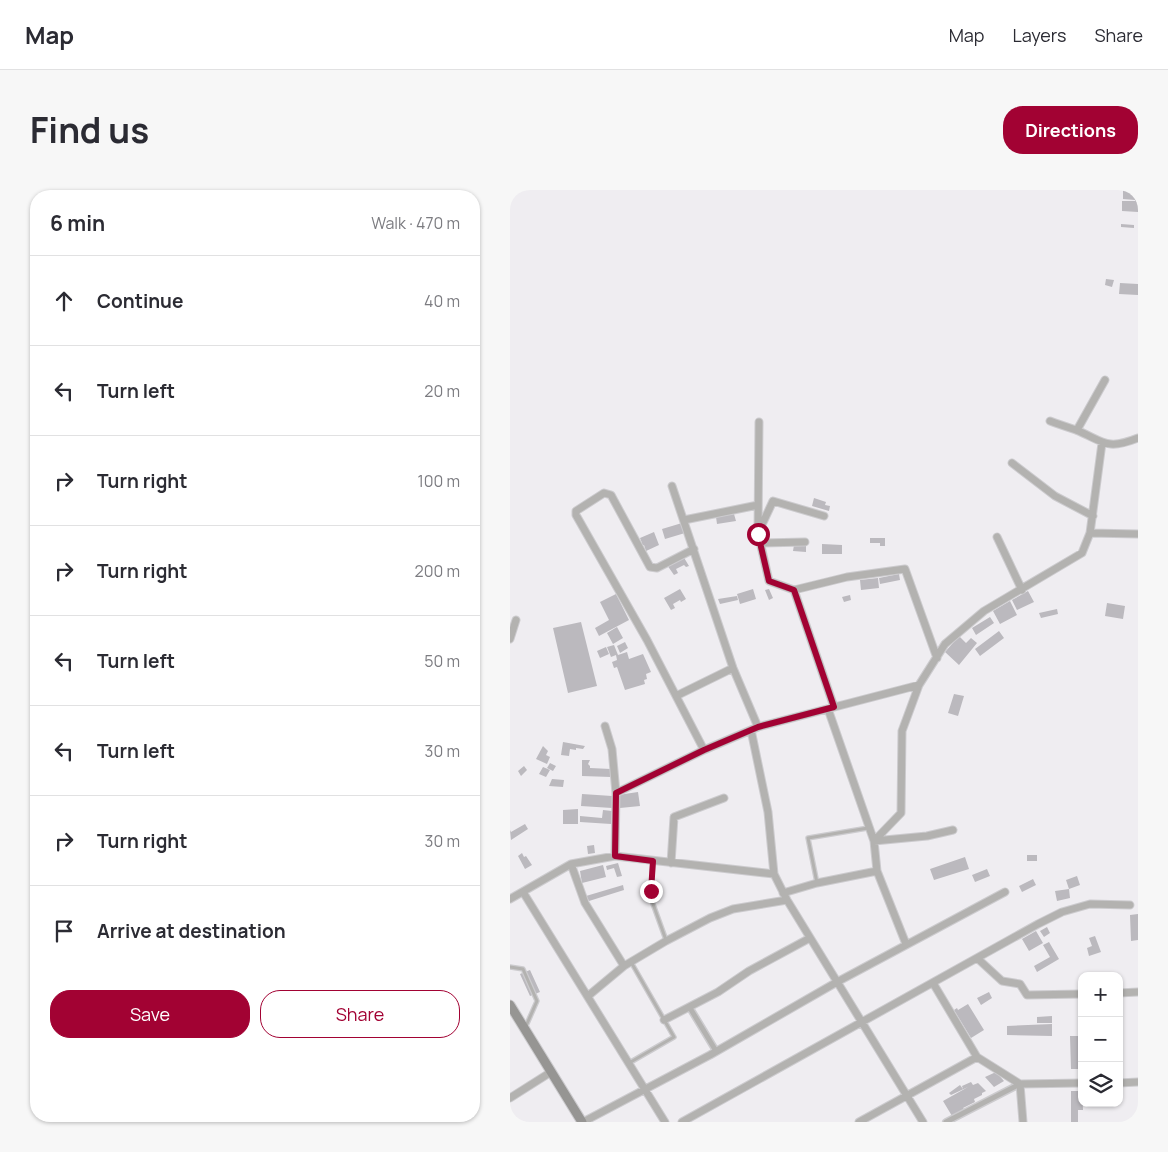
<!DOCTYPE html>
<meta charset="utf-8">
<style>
:root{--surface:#fff;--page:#f7f7f7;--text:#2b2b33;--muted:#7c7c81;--line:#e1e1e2;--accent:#a20233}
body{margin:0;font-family:Manrope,sans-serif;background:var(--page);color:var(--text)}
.controls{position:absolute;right:15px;bottom:15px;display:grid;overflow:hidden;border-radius:10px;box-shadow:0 1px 4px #0004}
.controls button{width:45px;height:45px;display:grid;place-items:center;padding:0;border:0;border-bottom:1px solid var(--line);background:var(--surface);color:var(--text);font:25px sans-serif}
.stop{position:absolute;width:15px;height:15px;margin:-11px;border:4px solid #a20233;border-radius:50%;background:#fff}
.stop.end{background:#a20233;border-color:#fff;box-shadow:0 1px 5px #0008}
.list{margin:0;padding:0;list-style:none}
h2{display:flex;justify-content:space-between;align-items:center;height:65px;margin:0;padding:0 20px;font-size:21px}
h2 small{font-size:16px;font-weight:400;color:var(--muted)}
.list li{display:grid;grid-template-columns:32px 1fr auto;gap:15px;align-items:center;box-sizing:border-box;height:90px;padding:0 20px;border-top:1px solid var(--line)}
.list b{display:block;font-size:19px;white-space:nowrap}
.list em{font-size:16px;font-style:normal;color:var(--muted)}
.actions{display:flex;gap:10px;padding:15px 20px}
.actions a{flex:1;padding:11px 0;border:1px solid var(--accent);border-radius:20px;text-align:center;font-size:18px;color:var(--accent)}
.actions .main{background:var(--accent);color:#fff}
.icon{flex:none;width:28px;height:28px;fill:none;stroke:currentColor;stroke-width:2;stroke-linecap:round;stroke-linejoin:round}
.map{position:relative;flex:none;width:628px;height:932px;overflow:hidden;border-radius:20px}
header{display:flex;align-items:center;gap:30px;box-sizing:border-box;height:70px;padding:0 25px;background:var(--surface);border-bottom:1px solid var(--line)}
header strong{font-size:24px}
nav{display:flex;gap:28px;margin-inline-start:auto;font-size:18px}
.intro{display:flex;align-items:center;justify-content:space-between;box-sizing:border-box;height:120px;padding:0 30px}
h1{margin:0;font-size:35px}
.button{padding:12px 22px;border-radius:20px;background:var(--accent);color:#fff;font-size:18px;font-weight:700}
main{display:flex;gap:30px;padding:0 30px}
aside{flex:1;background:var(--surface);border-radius:20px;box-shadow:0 1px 4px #0004}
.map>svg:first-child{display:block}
</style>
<header>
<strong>Map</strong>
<nav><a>Map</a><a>Layers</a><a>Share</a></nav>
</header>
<div class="intro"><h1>Find us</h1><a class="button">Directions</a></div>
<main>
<aside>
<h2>6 min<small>Walk · 470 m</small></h2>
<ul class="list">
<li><svg class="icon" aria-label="ahead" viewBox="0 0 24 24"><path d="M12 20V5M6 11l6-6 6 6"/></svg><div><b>Continue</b></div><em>40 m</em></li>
<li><svg class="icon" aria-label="left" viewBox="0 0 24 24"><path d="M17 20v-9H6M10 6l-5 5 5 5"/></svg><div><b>Turn left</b></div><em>20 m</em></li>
<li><svg class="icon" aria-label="right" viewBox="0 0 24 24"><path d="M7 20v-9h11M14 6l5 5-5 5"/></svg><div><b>Turn right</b></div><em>100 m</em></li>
<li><svg class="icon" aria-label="right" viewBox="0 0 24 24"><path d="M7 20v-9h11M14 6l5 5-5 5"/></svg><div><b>Turn right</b></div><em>200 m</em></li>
<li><svg class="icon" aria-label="left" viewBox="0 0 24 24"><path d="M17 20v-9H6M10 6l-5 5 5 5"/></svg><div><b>Turn left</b></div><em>50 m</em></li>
<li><svg class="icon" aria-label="left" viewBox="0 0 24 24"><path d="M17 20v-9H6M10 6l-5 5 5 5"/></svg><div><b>Turn left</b></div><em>30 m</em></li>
<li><svg class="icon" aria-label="right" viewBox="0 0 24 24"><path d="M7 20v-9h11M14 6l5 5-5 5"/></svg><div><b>Turn right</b></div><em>30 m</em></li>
<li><svg class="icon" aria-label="arrive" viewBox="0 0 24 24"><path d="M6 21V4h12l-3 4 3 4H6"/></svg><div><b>Arrive at destination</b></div></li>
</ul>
<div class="actions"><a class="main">Save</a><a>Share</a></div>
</aside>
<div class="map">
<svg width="628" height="932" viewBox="0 0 628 932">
<rect width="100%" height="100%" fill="#efedf1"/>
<path fill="#bbb9be" d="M613,0H625V7H628V22L612,21V11H625V10L613,9Z
M611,34L624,35V38L611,37Z
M596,89L604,90L602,97L595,95Z
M610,93L628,94V105L609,104Z
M304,308L316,312L315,315L320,316L319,321L302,316Z
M224,324L226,331L207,334L206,327Z
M172,333L175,343L155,349L152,339Z
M144,342L149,355L136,361L134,355L131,356L130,354L132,353L130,348Z
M360,348H375V356H370V353H360Z
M312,354L332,355V364H312Z
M284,355H296V362L283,361Z
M173,366L179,376L176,377L174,375L166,379L168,383L164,385L157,375Z
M389,384L390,390L370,394L369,388Z
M368,388L369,398L351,400L350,390Z
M170,399L176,409L171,412L170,410L163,414L165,418L161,420L154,408Z
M243,399L246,409L230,414L227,404Z
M259,399L263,408L259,410L255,400Z
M518,401L524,412L507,420L502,410Z
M106,404L119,430L89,446L85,438L99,430L90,412Z
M340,405L341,410L334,412L332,407Z
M227,406L228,410L210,414L208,409Z
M500,411L507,425L490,434L483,421Z
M597,413L615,416L613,429L595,426Z
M547,419L548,424L531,428L529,423Z
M480,427L484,433L466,445L462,438Z
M71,432L87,496L58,503L43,438Z
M107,437L113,448L103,454L97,443Z
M489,441L494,448L470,466L465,459Z
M449,446L456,453L461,448L467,453L449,475L435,462Z
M115,452L118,458L110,463L107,456Z
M104,455L108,465L117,462L119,469L133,464L141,482L136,484L137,489L134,490L135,494L115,500L107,477L104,478L102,472L107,470L106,465L101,467L97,457Z
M96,457L99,464L90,468L87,461Z
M444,504L454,506L448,526L438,523Z
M53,552L75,556L73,559L66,558V560L60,559L59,566L51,565Z
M33,556L38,561L36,565L40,567L37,574L26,569Z
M72,570H80L78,574L80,576V578L101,579V587L72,586Z
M40,573L46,576L43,581L37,578Z
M14,576L17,580L11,586L8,581Z
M33,577L40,580L36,587L29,584Z
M42,589L54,590L53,597L39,596Z
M128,602L130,616L110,618L108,605Z
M72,604L102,606V618L71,616Z
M68,619V634H53V620Z
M93,620L102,621L101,634L70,632V626L92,628Z
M15,634L18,639L1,650L0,640L1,642Z
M84,655L85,663L78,664L77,656Z
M12,663L14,667L16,666L22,675L15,679L8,666Z
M517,665H527V671H517Z
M455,667L459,679L424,690L420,679Z
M108,673L112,686L107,687L104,678L97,680L96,676Z
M93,675L96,687L72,693L70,681Z
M477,679L480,686L465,692L462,685Z
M567,686L570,695L559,699L556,690Z
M523,689L526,695L512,702L509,696Z
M113,695L114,700L79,711L76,706Z
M559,699L560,708L547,711L545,701Z
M628,724V750L621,751L620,725Z
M537,737L540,743L534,747L530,741Z
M526,741L533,753L519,761L512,749Z
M585,746L591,762L579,766L577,758L582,756L579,748Z
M539,752L549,769L527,782L524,776L540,767L533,755Z
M20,780L30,802L20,806L10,784Z
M479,802L482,808L471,815L467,808Z
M458,814L474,840L461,848L444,820L447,818L448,820Z
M542,826V833H527V827Z
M542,834V846L497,845V836Z
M560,846H572V879H561Z
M486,882L494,891L484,897L475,887Z
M461,892L463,895L468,893L476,901L472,903V905L464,909L465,912L453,918L454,919L442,926L433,911L458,897L441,905L439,903L450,895L453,899L452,896Z
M561,901H572L573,920H568V932H561Z"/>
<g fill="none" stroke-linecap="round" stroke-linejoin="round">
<defs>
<path id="service" d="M143,671L141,701L143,714L156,750
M307,693L298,648L358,638
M0,777L13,779L27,811L16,836
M119,873L164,847L121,772"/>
<path id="pedestrian" d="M180,818L206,861
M436,932L510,894"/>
<path id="minor" d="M540,231C548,234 557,237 566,240C593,251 596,261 628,248
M249,232L248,343L259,391L284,400L324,517
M567,240L595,190
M502,273L545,306L583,326
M162,296L223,478L248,537
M174,330L248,315
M249,341L263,311L314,326
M580,343L628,344
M487,347L512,400
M250,353L295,352
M184,359L147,378L140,377L101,305L94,303L66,321V325L137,450L194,560
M284,400L337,387L395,379L427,468
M0,449L6,430
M166,506L223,478
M318,519L364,651L417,646L443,640
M95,536L102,559L106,603L105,666
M241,540L258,622L264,684L277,710L413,932
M106,603L194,560L248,537L409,495
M161,673L164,627L214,608
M61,674L75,713L114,776
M13,702L155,932
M273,703L307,693L367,681
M0,709L61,674L105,666L264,684
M396,754L367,681L364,651L391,623L392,541L409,495L435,454L474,421L572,363L580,343L592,253
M467,768L492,791L510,794L517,805L572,804
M423,793L467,867L510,894L513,932
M609,803L628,802
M78,806L114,776L156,751L200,728L223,719L277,710
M154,830L208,802L239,781L300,748
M609,893L628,892
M510,894L572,893
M0,908L41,882
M73,932L200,865L327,792L495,702
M172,932L528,734L552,722L580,714L620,715
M349,932L467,867"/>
<path id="secondary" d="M0,815L72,932"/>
</defs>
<use href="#service" stroke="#cccbce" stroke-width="5.5"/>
<use href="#pedestrian" stroke="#cccbce" stroke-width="8"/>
<use href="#minor" stroke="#cccbce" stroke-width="9"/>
<use href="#secondary" stroke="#cccbce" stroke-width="11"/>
<use href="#service" stroke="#b3b2b0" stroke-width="3"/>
<use href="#pedestrian" stroke="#b3b2b0" stroke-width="5"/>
<use href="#minor" stroke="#b3b2b0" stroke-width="7"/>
<use href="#secondary" stroke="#969593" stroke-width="9"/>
</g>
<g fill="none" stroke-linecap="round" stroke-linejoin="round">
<path stroke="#a20233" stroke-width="6" d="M141,701L143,671L105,666L106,603L194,560L248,537L324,517L284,400L259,391L248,344"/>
</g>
</svg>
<div class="controls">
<button>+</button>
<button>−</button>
<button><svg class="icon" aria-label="layers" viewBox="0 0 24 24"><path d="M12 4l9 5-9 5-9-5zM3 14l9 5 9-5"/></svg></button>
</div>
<div class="stop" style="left:248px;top:344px"></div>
<div class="stop end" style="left:141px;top:701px"></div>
</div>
</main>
